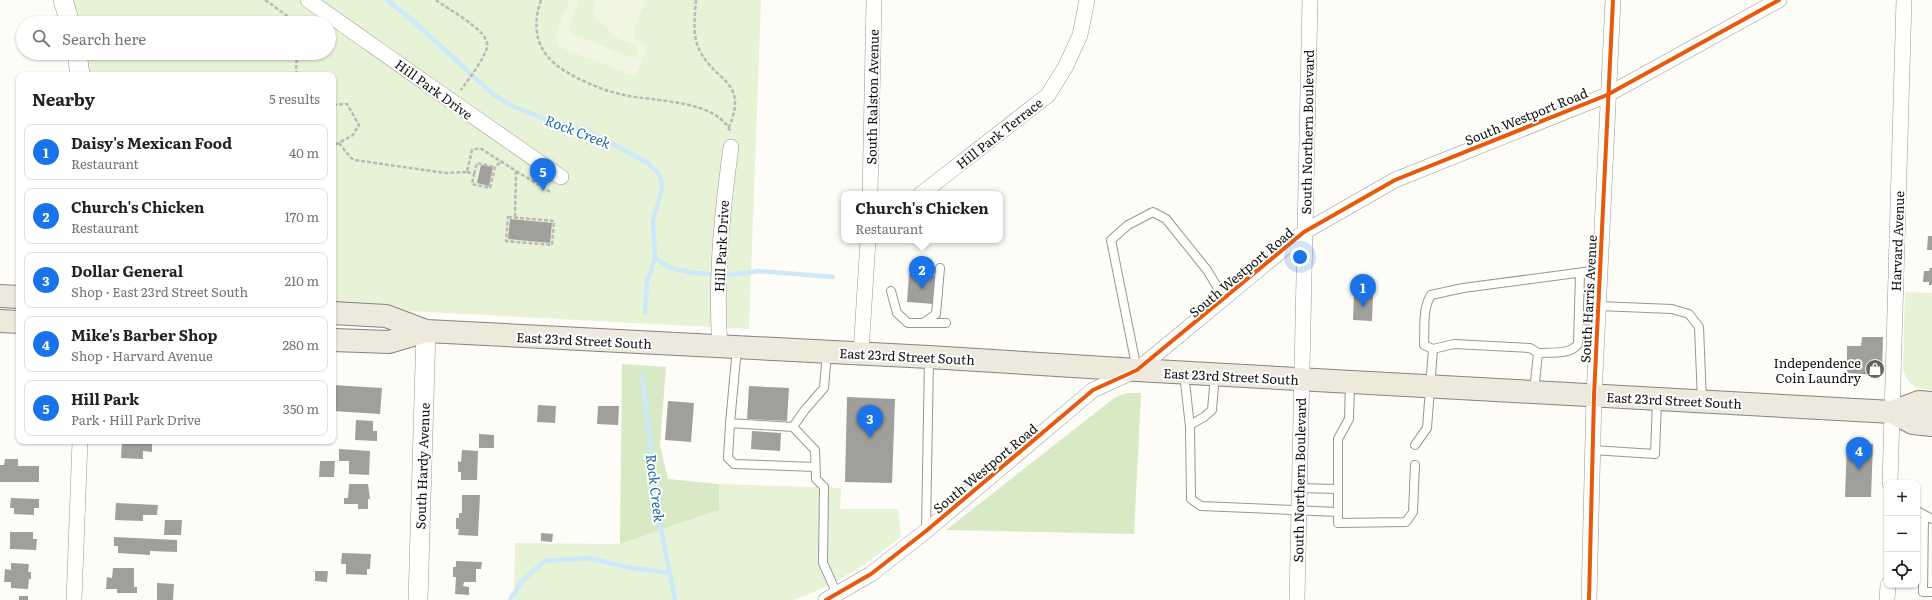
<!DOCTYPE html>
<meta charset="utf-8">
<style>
:root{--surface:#fff;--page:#f2f2f2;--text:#202124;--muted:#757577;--line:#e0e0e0;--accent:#1a73e8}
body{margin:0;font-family:Literata,serif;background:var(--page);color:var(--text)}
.controls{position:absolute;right:12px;bottom:12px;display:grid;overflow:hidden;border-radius:8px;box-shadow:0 1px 3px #0004}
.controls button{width:36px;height:36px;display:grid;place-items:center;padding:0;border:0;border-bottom:1px solid var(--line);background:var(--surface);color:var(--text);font:20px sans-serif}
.you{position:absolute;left:1300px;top:257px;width:14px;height:14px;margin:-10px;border:3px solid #fff;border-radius:50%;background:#1a73e8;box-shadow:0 0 0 6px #1a73e833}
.badge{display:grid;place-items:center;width:26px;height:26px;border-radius:50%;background:var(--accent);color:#fff;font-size:13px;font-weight:700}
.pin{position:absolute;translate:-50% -33px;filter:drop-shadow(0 1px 2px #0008)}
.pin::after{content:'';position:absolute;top:21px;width:14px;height:12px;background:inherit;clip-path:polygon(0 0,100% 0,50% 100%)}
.popup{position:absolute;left:841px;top:191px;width:162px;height:52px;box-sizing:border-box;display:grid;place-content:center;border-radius:8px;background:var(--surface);filter:drop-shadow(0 1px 3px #0005);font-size:13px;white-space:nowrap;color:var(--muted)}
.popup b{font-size:15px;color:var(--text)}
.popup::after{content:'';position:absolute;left:50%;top:100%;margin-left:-8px;border:8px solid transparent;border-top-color:var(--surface)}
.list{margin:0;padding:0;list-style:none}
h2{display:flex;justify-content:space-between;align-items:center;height:52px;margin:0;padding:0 16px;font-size:17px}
h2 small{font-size:13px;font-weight:400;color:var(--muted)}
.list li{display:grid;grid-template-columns:26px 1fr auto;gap:12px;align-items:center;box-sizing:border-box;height:56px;margin:0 8px 8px;padding:0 8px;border:1px solid var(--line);border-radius:8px}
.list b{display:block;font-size:15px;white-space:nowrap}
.list p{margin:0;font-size:13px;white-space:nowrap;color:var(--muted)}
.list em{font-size:13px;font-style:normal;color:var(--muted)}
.icon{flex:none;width:22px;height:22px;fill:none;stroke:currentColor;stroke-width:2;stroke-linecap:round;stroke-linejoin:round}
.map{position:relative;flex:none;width:1932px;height:600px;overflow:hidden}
.search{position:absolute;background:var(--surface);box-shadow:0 1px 3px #0004;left:16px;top:16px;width:320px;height:44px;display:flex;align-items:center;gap:10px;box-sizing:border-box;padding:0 14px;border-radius:22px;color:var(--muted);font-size:15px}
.panel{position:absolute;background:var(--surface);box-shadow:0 1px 3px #0004;left:16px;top:72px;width:320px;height:372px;border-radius:8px}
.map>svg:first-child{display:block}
</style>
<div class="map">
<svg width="1932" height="600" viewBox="0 0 1932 600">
<rect width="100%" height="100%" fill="#fdfcf7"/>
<path fill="#e7f3d7" d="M71,0H761L749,329L333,307V75H87L83,53H329V23H77Z
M1905,292L1932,293V390C1915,389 1909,386 1903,370Z
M719,484L841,488L840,509H898L901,537L862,566L826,587L793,600H514L515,543L620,544L719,510Z"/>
<path fill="#d8eac5" d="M622,364L666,367L660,445L668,479L719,484V510L620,544Z
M1127,393H1141L1134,534L946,530L1114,398Z"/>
<path fill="#f0f6e1" d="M570,0H579L569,26L571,33L632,58L636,57L638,50V46L613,36L606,26L594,18L593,11L596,0H646L633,32L636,40L644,43L647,48L636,75H632L559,47C550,35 565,12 570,0Z"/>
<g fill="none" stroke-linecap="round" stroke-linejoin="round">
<path stroke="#cde8f7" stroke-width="4.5" d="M387,0L411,19L494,95L512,106L558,124L583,130L604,139L648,163L658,173L662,181V188L653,221L655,258L647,281L645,313
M655,258L671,268L694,273L730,275L759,271L833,277
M642,375L660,523L675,600
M510,600L521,582L545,561L588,558L632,568L670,573"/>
</g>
<path fill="#a19f9c" d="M481,165L493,167L489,186L477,183Z
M510,219L552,223L550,243L508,239Z
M1928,236H1932V250H1927Z
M1930,268H1932V285H1929V282H1923L1924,271H1929Z
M909,274L936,276L934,304L907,302Z
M1354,294L1373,295L1372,321L1353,320Z
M1862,337H1883L1882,373H1876L1875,375L1847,373V346H1861Z
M333,385L382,388L380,414L333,411Z
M749,386L789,388L787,421L747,419Z
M847,397L895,399L892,483L845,482Z
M668,401L694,403L691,442L665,440Z
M538,405L556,406L555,423L537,422Z
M598,406H619L618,425L597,424Z
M356,420L373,421V431H377V441L355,440Z
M752,431L781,433L780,451L751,449Z
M479,434L494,435V448H479Z
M122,441L152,443V452L143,451V459L121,458Z
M1847,443L1873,444L1871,497H1845Z
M339,449L370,451L369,475L349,474V461H339Z
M462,450L478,451L477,480H461V472H458V461L461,462Z
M5,459H18V466H39V482H0V465H4Z
M320,461H335L334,477H319Z
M349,484H368L370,499H368V509H358V504H344V498H348Z
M462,495H480L478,536L458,535L459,529H456V518H459V513H462Z
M11,498L39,499V508H34V515L14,514V508H10Z
M116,503L158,505L157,515H143V521L115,520Z
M165,520H182L181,535H164Z
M10,532H33V539H37L36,550L10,549Z
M541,533L553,534L552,542L541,541Z
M114,537L177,540V552L150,551V555L118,553V546H114Z
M342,553L371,554L370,569H367V575L346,574V564H341Z
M456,561L482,562L481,569H476V582H464L463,586L469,587V595L455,594L456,577H453V567H456Z
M11,563L29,564L28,572H31V579H29L28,589L11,588V582H4L5,569L11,570Z
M113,568H134V587H137V593H117V589H106L107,577L112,578Z
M315,571H328L327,582L315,581Z
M157,583L174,584L173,600H157Z
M19,596H28V600H19Z"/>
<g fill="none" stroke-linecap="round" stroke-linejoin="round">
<defs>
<path id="service" d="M891,291L897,313L908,323H923L936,314L940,268
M1598,306L1672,309L1689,314L1699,327L1702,401
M923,323H946
M1579,329L1597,330
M737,348L730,423L793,427L804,411L824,388L827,352
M1433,349L1454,344L1530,348L1538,353
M1137,370L1111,240L1128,225L1153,212L1166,219L1207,270L1224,298
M1184,373L1190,427L1191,499L1201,506L1338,512
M1350,383L1349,419L1338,439V523L1406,522L1413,512L1415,465
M1534,391L1538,353C1550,352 1571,355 1578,344L1580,273
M730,423L728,458L734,464L815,467
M1190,425L1204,417L1212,410L1215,375
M793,427L815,450L816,479L824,487L823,563L837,594
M1415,445L1427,428L1433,349L1424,345C1425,329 1422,309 1431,295L1463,288L1599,270
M1592,450L1655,454L1657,400
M1298,488L1337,489
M1917,511L1932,519
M1924,515L1923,592H1932
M926,531L929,358"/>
<path id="minor" d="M308,0C392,59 476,119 561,177
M870,194L874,0
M921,194L1048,95L1066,66L1080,35L1087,0
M720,347C715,280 722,213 731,147
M861,353L868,240
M1890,483L1904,0
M74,600L80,441
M826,600L871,574L926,531L1093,390L1137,370L1304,232L1395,180L1607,95L1779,0
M1297,600L1310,0
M1589,600L1594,396L1613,0
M1887,600L1888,585"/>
<path id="tertiary" d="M63,0L70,23
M77,53L80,75
M418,600L426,331"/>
<path id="primary" d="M0,296L19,297
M333,313L386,316L426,331L929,357L1137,370L1892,412L1919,402L1932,403
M0,321L19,322
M333,340L389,342L426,331
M1892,412L1913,423L1932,425"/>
</defs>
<use href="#service" stroke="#979795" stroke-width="10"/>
<use href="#minor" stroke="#979795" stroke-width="16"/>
<use href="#tertiary" stroke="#979795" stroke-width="20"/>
<use href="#primary" stroke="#858482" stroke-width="24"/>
<path stroke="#b9b9b8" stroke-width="2.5" stroke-dasharray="4 2" stroke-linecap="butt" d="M265,0L297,23
M436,0C447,9 491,31 487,47C485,58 468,80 461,90
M541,0C531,30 537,54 565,71C583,82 602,90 624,95C654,102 718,99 731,133
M696,0C695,15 692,35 699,49C714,82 749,80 729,127
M297,22L307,16
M297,53L296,70L298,75
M333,105L347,104L359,125L353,135L333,146
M339,143L350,157L354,160L446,173L467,172L472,150L480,148L516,171L515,218
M516,171L552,193
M467,172L474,174L472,184L490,188L495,167L502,161
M474,174L477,163L495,167
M508,217L554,221L552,245L506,241Z"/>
<use href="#service" stroke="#fffffe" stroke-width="8"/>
<use href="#minor" stroke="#fffffe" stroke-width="15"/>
<use href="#tertiary" stroke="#fffffe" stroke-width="19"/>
<use href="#primary" stroke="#ede9dc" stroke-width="22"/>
<defs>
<path id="cycleway" d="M826,600L871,574L926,531L1093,390L1137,370L1304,232L1395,180L1607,95L1779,0
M1589,600L1594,396L1613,0"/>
</defs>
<use href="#cycleway" stroke="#fff" stroke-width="6"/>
<use href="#cycleway" stroke="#e8590c" stroke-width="4"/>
</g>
<defs>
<symbol id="shop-disc" viewBox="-11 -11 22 22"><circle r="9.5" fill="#646362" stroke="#fff"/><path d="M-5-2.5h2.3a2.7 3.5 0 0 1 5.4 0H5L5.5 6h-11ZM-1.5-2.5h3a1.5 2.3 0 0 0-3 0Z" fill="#fff"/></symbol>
</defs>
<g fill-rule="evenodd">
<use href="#shop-disc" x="1864" y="358" width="22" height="22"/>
</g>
<g text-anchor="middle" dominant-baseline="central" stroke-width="4" stroke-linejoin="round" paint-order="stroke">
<g font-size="13" fill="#111" stroke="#fff">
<text transform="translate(434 89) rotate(36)">Hill Park Drive</text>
<text transform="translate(872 97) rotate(-89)">South Ralston Avenue</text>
<text transform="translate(1526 116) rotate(-22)">South Westport Road</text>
<text transform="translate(1307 132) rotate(-89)">South Northern Boulevard</text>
<text transform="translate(999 133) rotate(-38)">Hill Park Terrace</text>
<text transform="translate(1897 241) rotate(-88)">Harvard Avenue</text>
<text transform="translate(721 246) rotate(-87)">Hill Park Drive</text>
<text transform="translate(1241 272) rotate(-40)">South Westport Road</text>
<text transform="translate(1588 299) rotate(-87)">South Harris Avenue</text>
<text transform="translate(584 340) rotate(3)">East 23rd Street South</text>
<text transform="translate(907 356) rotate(3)">East 23rd Street South</text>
<text transform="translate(1231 376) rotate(3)">East 23rd Street South</text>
<text transform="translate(1674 400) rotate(3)">East 23rd Street South</text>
<text transform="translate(422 466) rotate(-88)">South Hardy Avenue</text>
<text transform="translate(985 468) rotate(-40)">South Westport Road</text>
<text transform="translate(1299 480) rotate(-89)">South Northern Boulevard</text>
</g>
<g font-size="13" fill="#111" stroke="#fff" text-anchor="end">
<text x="1861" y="362">Independence<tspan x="1861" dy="15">Coin Laundry</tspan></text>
</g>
<g font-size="14" font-style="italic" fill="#1768a6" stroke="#fff">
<text transform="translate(578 131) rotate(21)">Rock Creek</text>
<text transform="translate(656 488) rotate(83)">Rock Creek</text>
</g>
</g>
</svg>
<div class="controls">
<button>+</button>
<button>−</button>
<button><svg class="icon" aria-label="locate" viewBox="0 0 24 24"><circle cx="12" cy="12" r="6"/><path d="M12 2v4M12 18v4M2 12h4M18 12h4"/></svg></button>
</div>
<div class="you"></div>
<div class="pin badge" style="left:1363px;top:307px">1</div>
<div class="pin badge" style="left:922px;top:289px">2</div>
<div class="popup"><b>Church's Chicken</b>Restaurant</div>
<div class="pin badge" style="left:870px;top:438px">3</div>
<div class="pin badge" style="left:1859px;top:470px">4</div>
<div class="pin badge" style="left:543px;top:191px">5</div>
<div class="search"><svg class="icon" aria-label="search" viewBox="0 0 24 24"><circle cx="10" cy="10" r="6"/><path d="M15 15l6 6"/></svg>Search here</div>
<section class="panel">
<h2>Nearby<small>5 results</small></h2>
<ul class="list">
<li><span class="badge">1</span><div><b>Daisy's Mexican Food</b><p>Restaurant</p></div><em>40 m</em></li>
<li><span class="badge">2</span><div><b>Church's Chicken</b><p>Restaurant</p></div><em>170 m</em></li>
<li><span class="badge">3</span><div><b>Dollar General</b><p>Shop · East 23rd Street South</p></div><em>210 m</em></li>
<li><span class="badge">4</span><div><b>Mike's Barber Shop</b><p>Shop · Harvard Avenue</p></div><em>280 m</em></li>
<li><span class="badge">5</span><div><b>Hill Park</b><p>Park · Hill Park Drive</p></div><em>350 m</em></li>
</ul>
</section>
</div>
